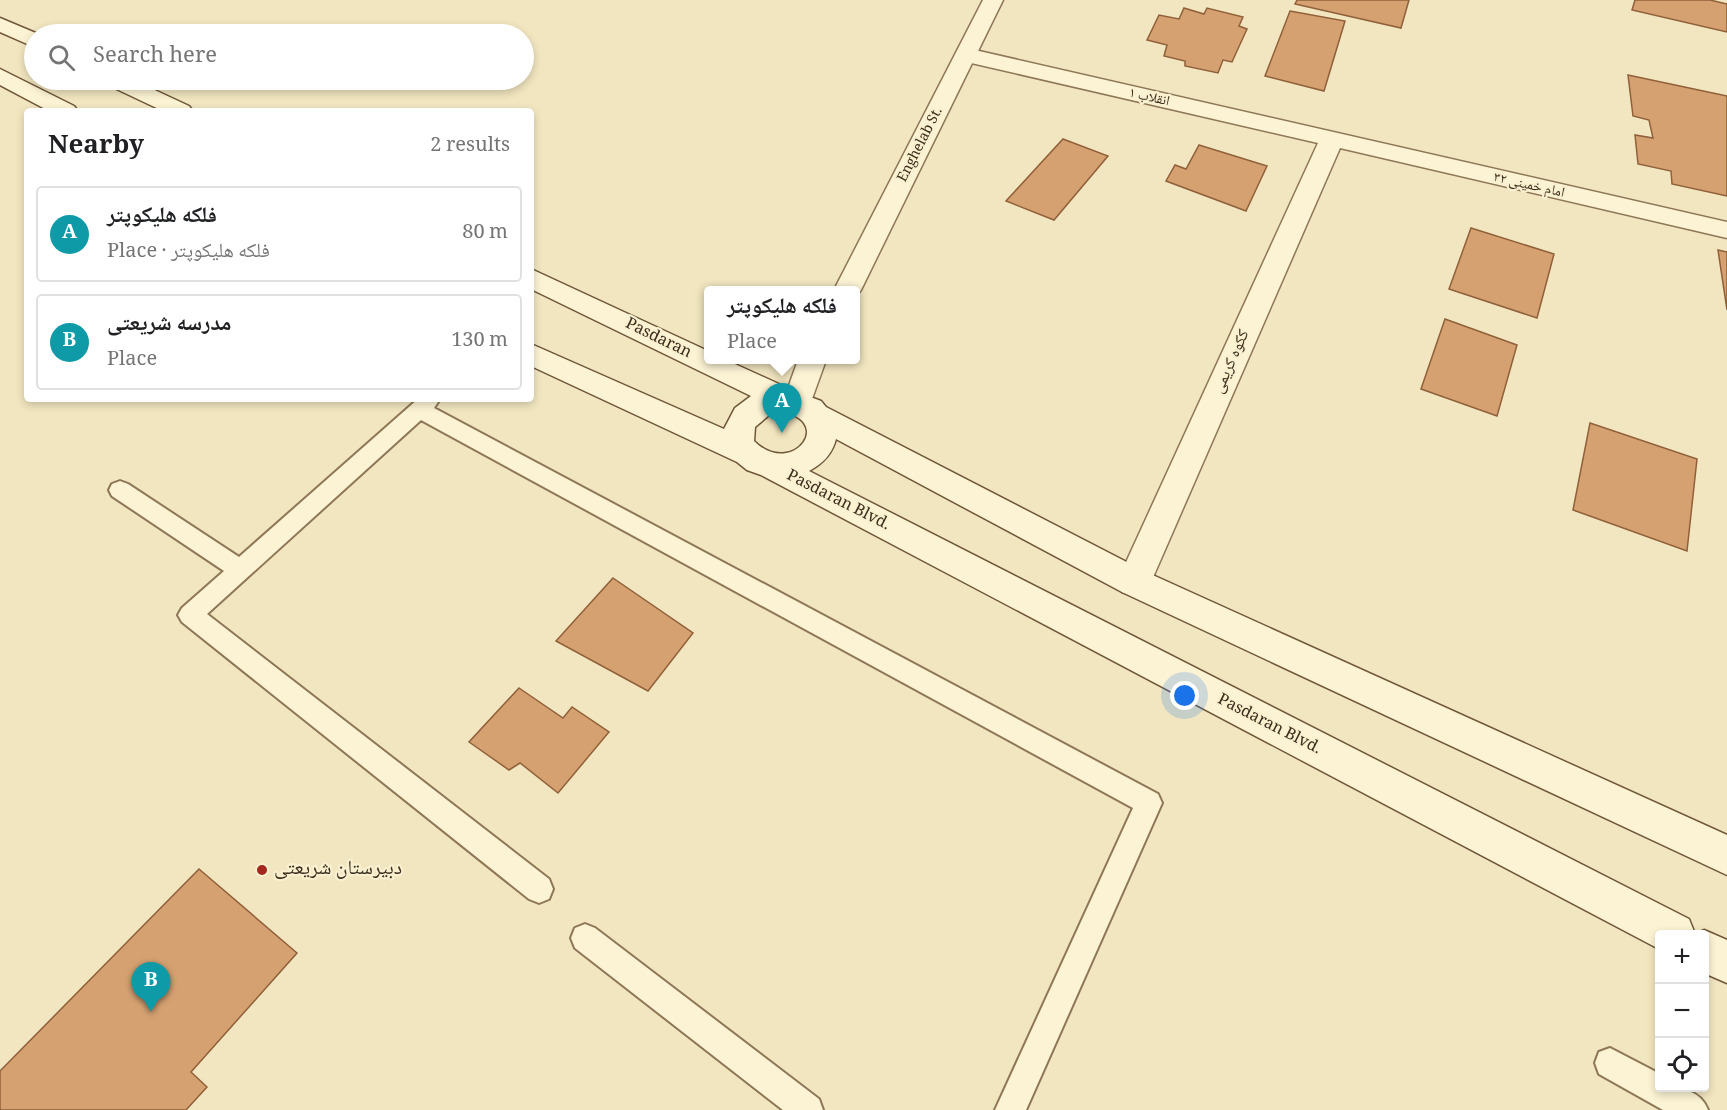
<!DOCTYPE html>
<meta charset="utf-8">
<style>
:root{--surface:#fff;--page:#f2f2f2;--text:#202124;--muted:#757577;--line:#e0e0e0;--accent:#a3261f}
body{margin:0;font-family:Georgia,"Noto Naskh Arabic",serif;background:var(--page);color:var(--text)}
.controls{position:absolute;right:18px;bottom:18px;display:grid;overflow:hidden;border-radius:6px;box-shadow:0 3px 9px #0003}
.controls button{width:54px;height:54px;display:grid;place-items:center;padding:0;border:0;border-bottom:2px solid var(--line);background:var(--surface);color:var(--text);font:30px sans-serif}
.you{position:absolute;left:1185px;top:696px;width:21px;height:21px;margin:-15px;border:4px solid #fff;border-radius:50%;background:#1a73e8;box-shadow:0 0 0 9px #1a73e833}
.badge{display:grid;place-items:center;width:39px;height:39px;border-radius:50%;background:var(--accent);color:#fff;font-size:20px;font-weight:700}
.pin{position:absolute;translate:-50% -50px;filter:drop-shadow(0 2px 3px #0008)}
.pin::after{content:'';position:absolute;top:32px;width:21px;height:18px;background:inherit;clip-path:polygon(0 0,100% 0,50% 100%)}
.popup{position:absolute;left:704px;top:286px;width:156px;height:78px;box-sizing:border-box;display:grid;place-content:center;border-radius:6px;background:var(--surface);filter:drop-shadow(0 2px 4px #0005);font-size:20px;white-space:nowrap;color:var(--muted)}
.popup b{font-size:22px;color:var(--text)}
.popup::after{content:'';position:absolute;left:50%;top:100%;margin-left:-12px;border:12px solid transparent;border-top-color:var(--surface)}
.list{margin:0;padding:0;list-style:none}
h2{display:flex;justify-content:space-between;align-items:center;height:78px;margin:0;padding:0 24px;font-size:26px}
h2 small{font-size:20px;font-weight:400;color:var(--muted)}
.list li{display:grid;grid-template-columns:39px 1fr auto;gap:18px;align-items:center;box-sizing:border-box;height:96px;margin:0 12px 12px;padding:0 12px;border:2px solid var(--line);border-radius:6px}
.list b{display:block;font-size:22px;white-space:nowrap}
.list p{margin:0;font-size:20px;white-space:nowrap;color:var(--muted)}
.list em{font-size:20px;font-style:normal;color:var(--muted)}
.icon{flex:none;width:33px;height:33px;fill:none;stroke:currentColor;stroke-width:2;stroke-linecap:round;stroke-linejoin:round}
.map{position:relative;flex:none;width:1727px;height:1110px;overflow:hidden}
.search{position:absolute;background:var(--surface);box-shadow:0 3px 9px #0003;left:24px;top:24px;width:510px;height:66px;display:flex;align-items:center;gap:15px;box-sizing:border-box;padding:0 21px;border-radius:33px;color:var(--muted);font-size:22px}
.panel{position:absolute;background:var(--surface);box-shadow:0 3px 9px #0003;left:24px;top:108px;width:510px;height:294px;border-radius:6px}
.map>svg:first-child{display:block}
</style>
<div class="map">
<svg width="1727" height="1110" viewBox="0 0 1727 1110">
<rect width="100%" height="100%" fill="#f2e6c0"/>
<path fill="#d5a171" stroke="#8f6039" stroke-width="1.5" d="M1297,0H1409L1401,28L1295,4Z
M1635,0H1710L1727,4V32L1632,10Z
M1184,8L1204,14L1207,8L1243,17L1239,26L1247,29L1232,62L1223,60L1218,73L1185,66V61L1164,56L1167,45L1147,40L1159,15L1179,19Z
M1290,11L1345,21L1324,91L1265,76Z
M1628,75L1727,96V196L1672,184L1671,171L1638,164L1635,135L1653,138L1649,120L1633,116Z
M1063,139L1108,156L1054,220L1006,201Z
M1199,145L1267,166L1246,211L1166,181L1175,165L1186,169Z
M1471,228L1554,254L1537,318L1449,289Z
M1718,250L1727,252V310Z
M1445,319L1517,345L1497,416L1421,389Z
M1590,423L1697,459L1687,551L1573,510Z
M613,578L693,633L648,691L556,641Z
M519,688L563,718L572,707L609,732L558,793L520,763L509,770L469,742Z
M199,869L297,953L191,1072L207,1087L186,1110H0V1071Z"/>
<g fill="none" stroke-linecap="round" stroke-linejoin="round">
<defs>
<path id="service" d="M418,399H440L434,408L1158,794L1162,803L1026,1110H995L1133,808L421,420L207,614L549,879L553,889L549,899L539,903L529,899L182,622L178,615L182,608L224,571L112,496L109,490L112,484L120,481L128,484L239,557Z
M585,924L595,928L819,1099L823,1110H783L575,948L571,938L575,928Z
M1610,1048L1660,1074V1088C1680,1088 1700,1089 1708,1110H1663L1599,1074L1595,1063L1599,1052Z"/>
<path id="minor" d="M966,48L1727,222V238L1340,148L1151,582L1146,592L1134,596L1122,592L1117,582L1318,143L958,60L955,55L958,50Z"/>
<path id="tertiary" d="M983,0H1003L861,290L856,297V290H834Z
M798,360H826L808,410L798,413L788,410L783,402Z"/>
<path id="secondary" d="M0,18L38,34H34V47L0,32Z
M0,69L74,106L78,111H49L0,85Z
M105,80H133L189,106L193,111H163L108,85Z
M531,269L708,351V360H726L792,390L821,401L826,407L1146,572L1727,835V875L1122,592L836,439C832,455 822,464 809,471L1689,919L1695,934L1704,930L1727,940V983L1704,973V934H1660L1659,949L761,475L747,470L737,462L531,366V344L724,429L735,408L751,396L531,289ZM774,411C840,416 793,480 754,441L755,427Z"/>
</defs>
<use href="#service" stroke="#8d7756" stroke-width="4"/>
<use href="#minor" stroke="#8d7756" stroke-width="3"/>
<use href="#tertiary" stroke="#8d7756" stroke-width="3"/>
<use href="#secondary" stroke="#6f5739" stroke-width="3"/>
<use href="#service" fill="#fcf3d4" fill-rule="evenodd"/>
<use href="#minor" fill="#fcf3d4" fill-rule="evenodd"/>
<use href="#tertiary" fill="#fcf3d4" fill-rule="evenodd"/>
<use href="#secondary" fill="#fcf3d4" fill-rule="evenodd"/>
</g>
<circle fill="#a3261f" stroke="#f9f0d0" stroke-width="2" cx="262" cy="870" r="6"/>
<g text-anchor="middle" dominant-baseline="central" stroke-width="4.5" stroke-linejoin="round" paint-order="stroke">
<g font-size="14" fill="#3b2d1c" stroke="#f9f0d0">
<text transform="translate(1149 98) rotate(13)">انقلاب ۱</text>
<text transform="translate(921 145) rotate(-63)">Enghelab St.</text>
<text transform="translate(1529 186) rotate(13)">امام خمینی ۳۲</text>
</g>
<g font-size="16" fill="#3b2d1c" stroke="#f9f0d0">
<text transform="translate(658 339) rotate(26)">Pasdaran</text>
<text transform="translate(1232 362) rotate(-66)">ککوه کریمی</text>
<text transform="translate(838 501) rotate(27)">Pasdaran Blvd.</text>
<text transform="translate(1269 725) rotate(27)">Pasdaran Blvd.</text>
</g>
<g font-size="20" fill="#3b2d1c" stroke="#f9f0d0" text-anchor="start">
<text x="274" y="870">دبیرستان شریعتی</text>
</g>
</g>
</svg>
<div class="controls">
<button>+</button>
<button>−</button>
<button><svg class="icon" aria-label="locate" viewBox="0 0 24 24"><circle cx="12" cy="12" r="6"/><path d="M12 2v4M12 18v4M2 12h4M18 12h4"/></svg></button>
</div>
<div class="you"></div>
<div class="pin badge" style="left:782px;top:433px;background:#0f9aa8">A</div>
<div class="popup"><b>فلکه هلیکوپتر</b>Place</div>
<div class="pin badge" style="left:151px;top:1012px;background:#0f9aa8">B</div>
<div class="search"><svg class="icon" aria-label="search" viewBox="0 0 24 24"><circle cx="10" cy="10" r="6"/><path d="M15 15l6 6"/></svg>Search here</div>
<section class="panel">
<h2>Nearby<small>2 results</small></h2>
<ul class="list">
<li><span class="badge" style="background:#0f9aa8">A</span><div><b>فلکه هلیکوپتر</b><p>Place · فلکه هلیکوپتر</p></div><em>80 m</em></li>
<li><span class="badge" style="background:#0f9aa8">B</span><div><b>مدرسه شریعتی</b><p>Place</p></div><em>130 m</em></li>
</ul>
</section>
</div>
